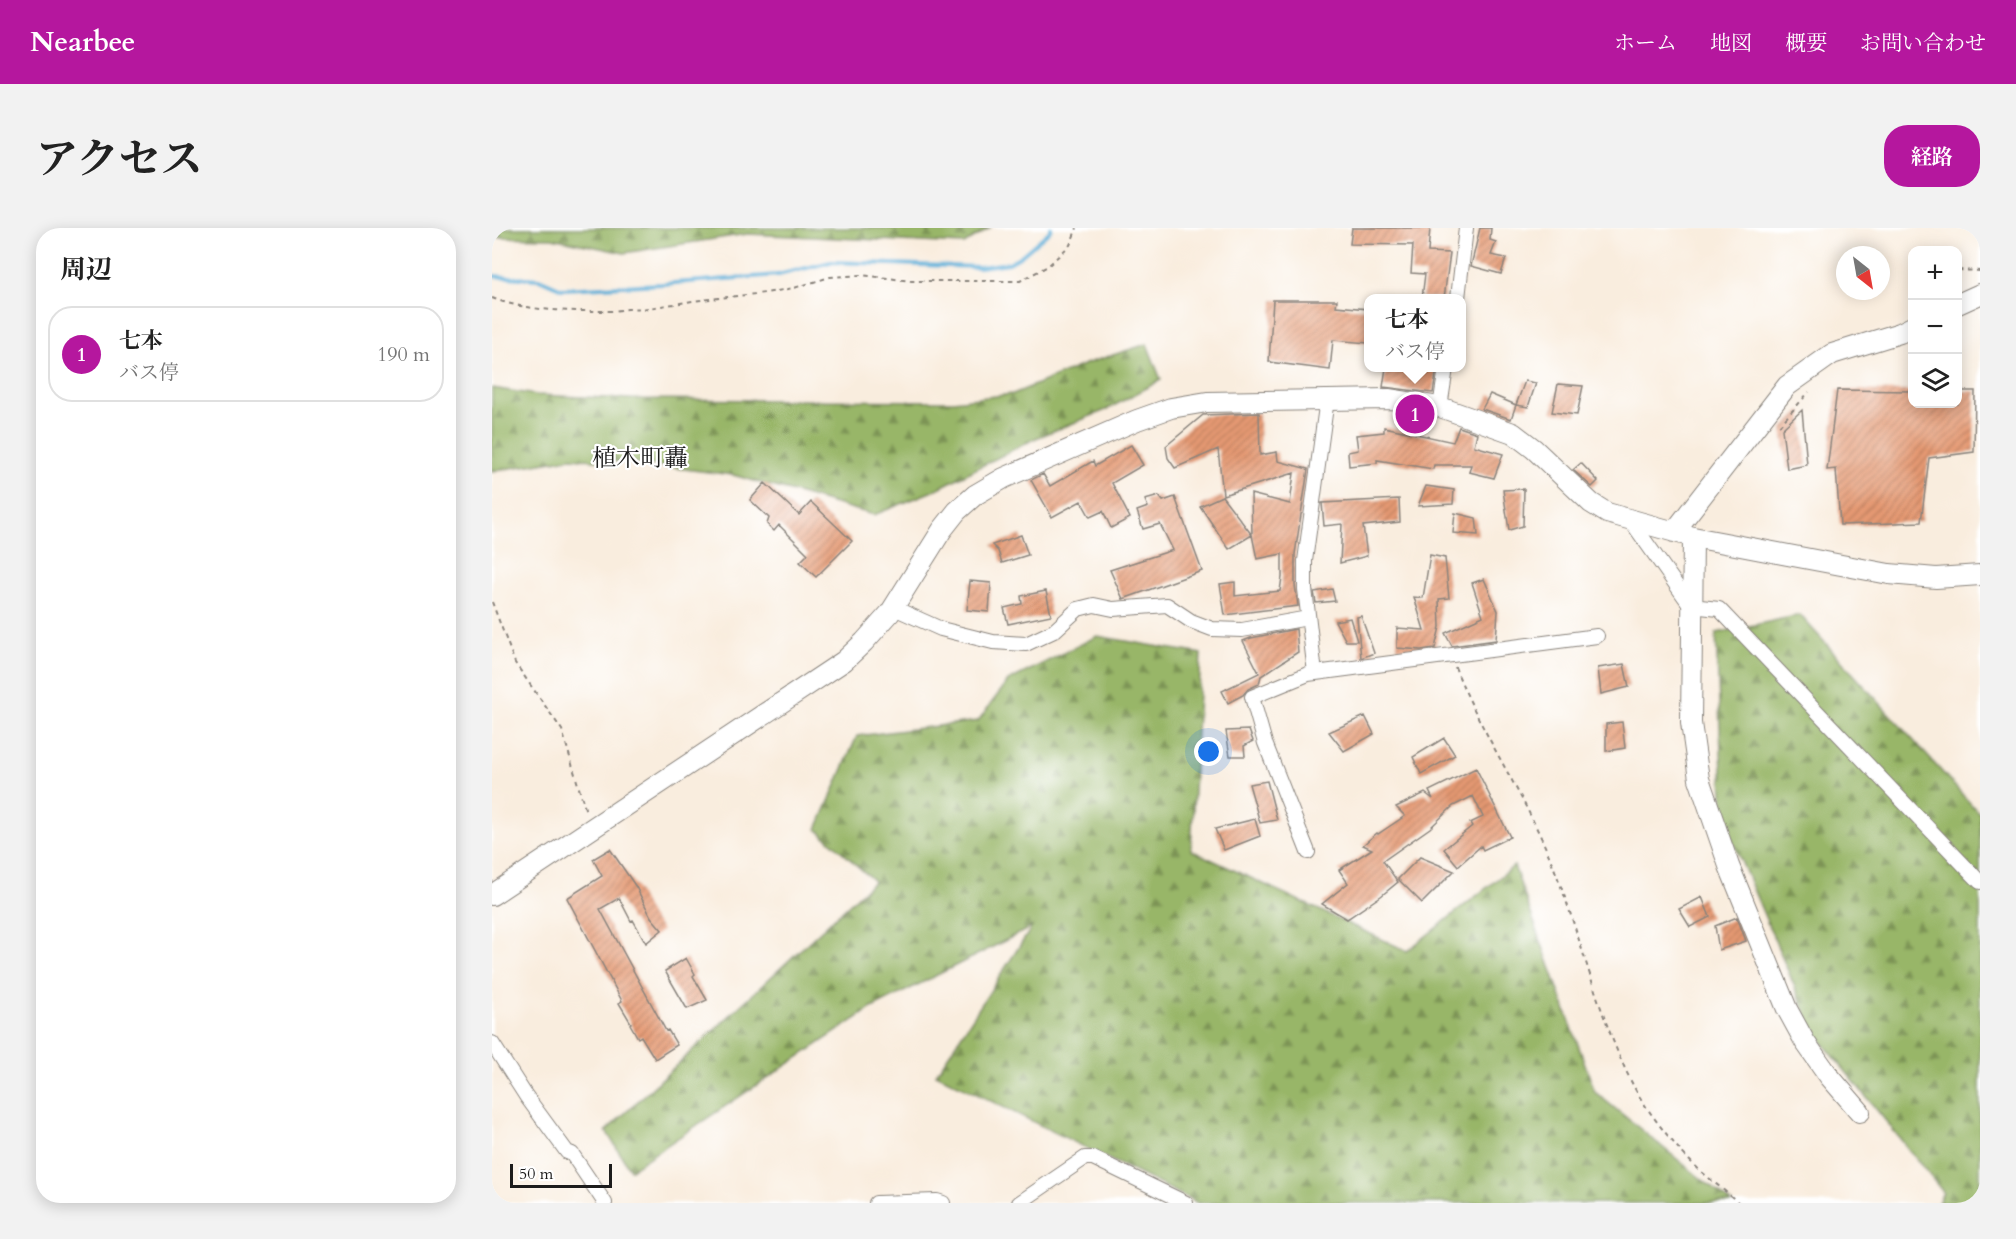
<!DOCTYPE html>
<html lang="ja">
<meta charset="utf-8">
<style>
:root{--surface:#fff;--page:#f2f2f2;--text:#222;--muted:#767676;--line:#e0e0e0;--accent:#b5179e}
body{margin:0;font-family:Cardo,"Noto Serif JP",serif;background:var(--page);color:var(--text)}
.controls{position:absolute;right:18px;top:18px;display:grid;overflow:hidden;border-radius:12px;box-shadow:0 3px 15px #0003}
.controls button{width:54px;height:54px;display:grid;place-items:center;padding:0;border:0;border-bottom:2px solid var(--line);background:var(--surface);color:var(--text);font:30px sans-serif}
.compass{position:absolute;left:1344px;top:18px;width:54px;height:54px;border-radius:50%;background:var(--surface);box-shadow:0 3px 15px #0003;rotate:149deg}
.scale{position:absolute;left:18px;bottom:15px;width:102px;box-sizing:border-box;padding-left:6px;border:3px solid #1c1c1c;border-top:0;font-size:16px;line-height:21px;white-space:nowrap;color:#1c1c1c;-webkit-text-stroke:4px #fff;paint-order:stroke}
.you{position:absolute;left:717px;top:524px;width:21px;height:21px;margin:-15px;border:4px solid #fff;border-radius:50%;background:#1a73e8;box-shadow:0 0 0 9px #1a73e833}
.badge{display:grid;place-items:center;width:39px;height:39px;border-radius:50%;background:var(--accent);color:#fff;font-size:20px;font-weight:700}
.pin{position:absolute;translate:-50% -50%;border:3px solid #fff;box-shadow:0 2px 6px #0006}
.popup{position:absolute;left:872px;top:66px;width:102px;height:78px;box-sizing:border-box;display:grid;place-content:center;border-radius:12px;background:var(--surface);filter:drop-shadow(0 2px 4px #0005);font-size:20px;white-space:nowrap;color:var(--muted)}
.popup b{font-size:22px;color:var(--text)}
.popup::after{content:'';position:absolute;left:50%;top:100%;margin-left:-12px;border:12px solid transparent;border-top-color:var(--surface)}
.list{margin:0;padding:0;list-style:none}
h2{display:flex;justify-content:space-between;align-items:center;height:78px;margin:0;padding:0 24px;font-size:26px}
h2 small{font-size:20px;font-weight:400;color:var(--muted)}
.list li{display:grid;grid-template-columns:39px 1fr auto;gap:18px;align-items:center;box-sizing:border-box;height:96px;margin:0 12px 12px;padding:0 12px;border:2px solid var(--line);border-radius:24px}
.list b{display:block;font-size:22px;white-space:nowrap}
.list p{margin:0;font-size:20px;white-space:nowrap;color:var(--muted)}
.list em{font-size:20px;font-style:normal;color:var(--muted)}
.icon{flex:none;width:33px;height:33px;fill:none;stroke:currentColor;stroke-width:2;stroke-linecap:round;stroke-linejoin:round}
.map{position:relative;flex:none;width:1488px;height:975px;overflow:hidden;border-radius:24px}
header{display:flex;align-items:center;gap:36px;box-sizing:border-box;height:84px;padding:0 30px;background:var(--accent);color:#fff}
header strong{font-size:28px}
nav{display:flex;gap:33px;margin-inline-start:auto;font-size:21px}
.intro{display:flex;align-items:center;justify-content:space-between;box-sizing:border-box;height:144px;padding:0 36px}
h1{margin:0;font-size:42px}
.button{padding:15px 27px;border-radius:24px;background:var(--accent);color:#fff;font-size:21px;font-weight:700}
main{display:flex;gap:36px;padding:0 36px}
aside{flex:1;background:var(--surface);border-radius:24px;box-shadow:0 3px 15px #0003}
.map>svg:first-child{display:block}
</style>
<header>
<strong>Nearbee</strong>
<nav><a>ホーム</a><a>地図</a><a>概要</a><a>お問い合わせ</a></nav>
</header>
<div class="intro"><h1>アクセス</h1><a class="button">経路</a></div>
<main>
<aside>
<h2>周辺<small></small></h2>
<ul class="list">
<li><span class="badge">1</span><div><b>七本</b><p>バス停</p></div><em>190 m</em></li>
</ul>
</aside>
<div class="map">
<svg width="1488" height="975" viewBox="0 0 1488 975">
<defs>
<pattern id="forest-firs" width="22" height="20" patternUnits="userSpaceOnUse" patternTransform="scale(1.5)"><rect width="22" height="20" fill="#98b668"/><path d="M5 1l3.5 6h-7zM16 11l3.5 6h-7z" fill="#7b9355"/></pattern>
<pattern id="building-hatch" width="6" height="6" patternUnits="userSpaceOnUse" patternTransform="scale(1.5)"><rect width="6" height="6" fill="#e59972"/><path d="M-1 1l2-2M0 6l6-6M5 7l2-2" fill="none" stroke="#b97c5d"/></pattern>
</defs>
<rect width="100%" height="100%" fill="#fff"/>
<filter id="ink" filterUnits="userSpaceOnUse"><feTurbulence type="fractalNoise" baseFrequency=".0167" numOctaves="2"/><feDisplacementMap in="SourceGraphic" scale="12" xChannelSelector="R" yChannelSelector="G"/><feConvolveMatrix kernelMatrix="1 2 1 2 8 2 1 2 1" color-interpolation-filters="sRGB"/></filter>
<filter id="wash" filterUnits="userSpaceOnUse"><feTurbulence type="fractalNoise" baseFrequency=".008" numOctaves="4" result="noise"/><feDisplacementMap in="SourceGraphic" scale="24" xChannelSelector="R" yChannelSelector="G"/><feGaussianBlur stdDeviation="1.35" result="paint"/><feColorMatrix in="noise" values="0 0 0 0 0 0 0 0 0 0 0 0 0 0 0 0 0 1.4 0 .05"/><feComposite in="paint" operator="in"/></filter>
<g filter="url(#wash)">
<rect width="100%" height="100%" fill="#f9edde"/>
<path fill="url(#forest-firs)" stroke="#5a6942" stroke-width="1.5" d="M0,0H498L472,16L255,6L132,25L60,10L0,9Z
M655,116L669,152L614,182L544,210L441,263L382,287L241,247L151,236L79,230L0,243V160L45,167L139,171L461,173L521,166L596,135Z
M1308,387L1488,586V975H1446L1451,964L1322,804L1232,593L1224,405Z
M605,408L709,426L699,622L915,723L1022,638L1103,864L1239,975H706L444,846L540,699L380,780L138,942L114,903L382,653L325,601L365,508L486,493L516,453Z"/>
<g fill="none" stroke-linecap="round" stroke-linejoin="round">
<path stroke="#5caed7" stroke-width="4" d="M0,48L47,51L70,61L170,56L286,47L339,34L487,39L517,35L529,28L557,4L559,0"/>
</g>
<g id="blocks">
<path fill="url(#building-hatch)" d="M860,0H938L936,24L958,25L952,70H930L933,46L919,45L921,17L858,16Z
M988,0H999L998,12L1004,14L999,27L1014,30L1009,46L979,38Z
M781,72H845L844,78L876,81V115L841,112L838,142L777,134Z
M894,140H945L941,165L891,159Z
M1033,153L1044,155L1036,179L1024,177Z
M1066,156L1091,158L1085,187L1060,184Z
M1345,162L1420,163V176H1466V163H1483L1482,224L1437,230L1429,294L1348,297L1344,241L1335,242Z
M998,166L1024,177L1019,191L990,181Z
M1310,182L1315,237L1295,241L1290,201Z
M767,185L768,227L785,224L786,233L816,241L803,326V357L806,378L733,387L728,356L743,354V368L788,363L790,349V326L765,331L760,307L759,266L798,276L802,245L731,267L726,221L683,240L676,230L674,218L711,187Z
M892,199L961,214L967,199L985,205L982,218L1011,226L1002,250L977,244L979,237H942L941,241L885,232V235L857,238L856,224L866,222L864,207L892,204Z
M639,217L651,237L620,255L638,290L619,300L611,283L598,289L589,273L560,289L539,252L551,246L558,258L601,233L603,238Z
M1089,235L1106,253L1100,259L1081,242Z
M273,255L307,287L319,274L360,313L324,349L308,334L316,326L287,297L282,303L275,296L277,290L258,272Z
M934,258L962,262L961,276L926,278Z
M1032,261L1031,298L1017,302L1011,262Z
M667,268L671,273L683,269L710,343L631,371L618,342L681,322L668,296L651,301L645,283L656,279L653,272Z
M730,268L760,307L737,321L708,278Z
M907,271L908,294L871,298L875,328L848,335L850,296L832,298L830,275Z
M963,285L984,290L986,307L961,305Z
M529,307L536,327L510,335L506,323L500,317Z
M938,327L953,330L957,370L947,371L948,399L943,420L929,422L905,420V400L932,402L922,369L931,370Z
M992,351L1006,383L1004,412L960,418L953,405L991,388L980,355Z
M478,353L499,355L497,384L475,382Z
M840,361L843,373L824,375L822,364Z
M554,363L559,387L516,396L512,380L530,376L529,368Z
M869,388L882,425L869,430L865,389Z
M858,390L865,413H854L843,393Z
M804,401L806,424L769,448L767,456L756,461L751,467L736,475L730,463L767,445L751,413L759,410Z
M1132,436L1137,459L1109,466L1106,440Z
M873,488L882,506L852,523L837,504Z
M1130,494L1133,520L1114,523V496Z
M757,502L761,513L752,518L753,528H738L734,503Z
M952,510L963,527L929,546L921,529Z
M984,540L1018,609L991,622L989,618L966,638L952,621L980,598L978,595L991,589L981,568L961,578L938,600L891,633L906,654L889,668L855,691L830,676L856,655L847,642L880,621L871,617L885,605L886,606L913,588L904,579L933,565L941,571L937,563Z
M775,553L785,592L768,595L757,556Z
M763,591L768,608L732,622L723,601Z
M118,621L144,659L159,689L170,702L154,715L141,692L139,693L127,670L108,681L174,803L176,802L185,817L163,831L149,808L146,810L138,796L139,795L127,775L130,773L75,670L110,648L101,631Z
M928,629L962,643L930,675L906,651Z
M1210,669L1218,689L1198,699L1187,681Z
M1245,689L1254,713L1227,722L1223,698Z
M194,730L203,746L201,748L215,772L195,781L173,743Z"/>
</g>
</g>
<g filter="url(#ink)">
<use href="#blocks" fill-opacity="0" stroke="#8a847d" stroke-width="1.5"/>
<g fill="none" stroke-linecap="round" stroke-linejoin="round">
<defs>
<path id="street" d="M966,70L974,0
M948,179L954,140
M1139,293L1199,378L1227,381L1488,654
M402,380L449,401L501,414L534,416L562,403L586,381L602,377L621,381L675,377L699,393L720,401L750,402L816,390
M823,445L813,361V333L835,171
M816,624L773,515L760,469L816,446L1105,408
M0,815L34,868L75,924L80,926L113,975
M384,975L445,973L451,975
M527,975L593,930H601L694,975"/>
<path id="secondary" d="M1466,76L1488,66
M1182,304L1295,158L1340,126L1408,105L1420,99
M1201,309L1199,495L1207,551L1237,638L1295,781L1313,814L1337,848L1368,884
M0,667L352,433L372,414L398,385L450,302L465,283L483,267L512,250L645,192L679,180L715,174L898,171L948,179L1021,205L1042,221L1099,275L1115,285L1201,309L1397,346L1444,350L1488,347"/>
</defs>
<use href="#street" stroke="#8a847d" stroke-width="16"/>
<use href="#secondary" stroke="#8a847d" stroke-width="22"/>
<path stroke="#8a847d" stroke-width="2" stroke-dasharray="4.5 4.5" stroke-linecap="butt" d="M1486,0L1488,1
M1466,42L1488,43
M0,70C36,84 79,83 117,83C129,83 139,79 150,81L201,73L273,65L302,60L338,49L370,47L420,53H528L556,38L578,17L585,0
M1287,198L1317,164
M0,374L23,435L70,502L94,584
M963,439C989,505 1031,564 1058,630C1089,705 1104,785 1141,857C1152,879 1181,916 1198,933C1213,948 1231,961 1247,975"/>
<use href="#street" stroke="#fff" stroke-width="14"/>
<use href="#secondary" stroke="#fff" stroke-width="20"/>
</g>
</g>
<g text-anchor="middle" dominant-baseline="central" stroke-width="4.5" stroke-linejoin="round" paint-order="stroke">
<g font-size="24" fill="#1c1c1c" stroke="#fff">
<text x="148" y="230">植木町轟</text>
</g>
</g>
</svg>
<div class="controls">
<button>+</button>
<button>−</button>
<button><svg class="icon" aria-label="layers" viewBox="0 0 24 24"><path d="M12 4l9 5-9 5-9-5zM3 14l9 5 9-5"/></svg></button>
</div>
<svg class="compass" viewBox="-18 -18 36 36"><path d="M0-13l5 13h-10z" fill="#e53935"/><path d="M0 13l5-13h-10z" fill="#767676"/></svg>
<div class="scale">50 m</div>
<div class="you"></div>
<div class="pin badge" style="left:923px;top:186px">1</div>
<div class="popup"><b>七本</b>バス停</div>
</div>
</main>
